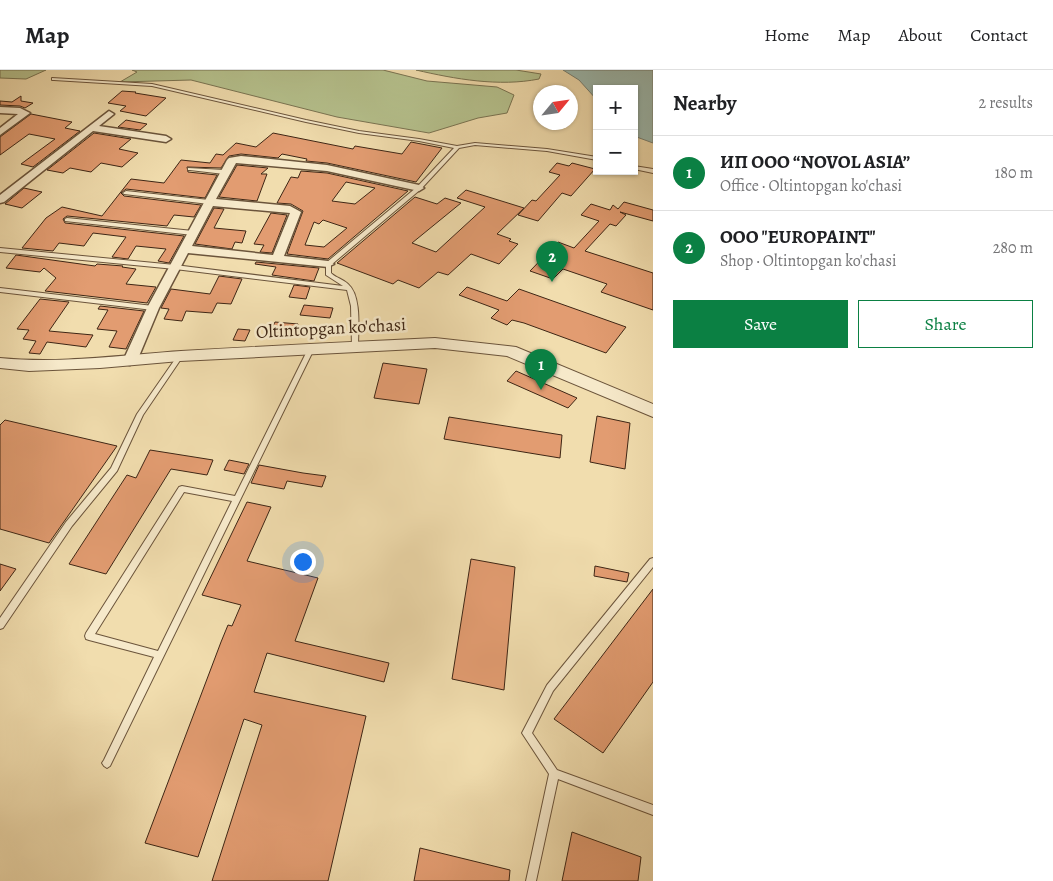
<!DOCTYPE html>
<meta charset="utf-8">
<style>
:root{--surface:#fff;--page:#f2f2f2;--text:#202124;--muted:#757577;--line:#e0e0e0;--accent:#0b8043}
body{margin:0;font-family:Alegreya,serif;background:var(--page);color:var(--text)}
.controls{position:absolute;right:15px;top:15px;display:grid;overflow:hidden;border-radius:0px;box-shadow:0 1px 4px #0004}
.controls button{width:45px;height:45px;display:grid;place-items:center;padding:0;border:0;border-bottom:1px solid var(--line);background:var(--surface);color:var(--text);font:25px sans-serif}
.compass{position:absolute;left:533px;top:15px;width:45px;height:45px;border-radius:50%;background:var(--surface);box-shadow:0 1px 4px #0004;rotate:61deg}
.you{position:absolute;left:302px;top:491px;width:18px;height:18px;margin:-12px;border:4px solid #fff;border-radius:50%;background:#1a73e8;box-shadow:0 0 0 8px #1a73e833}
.badge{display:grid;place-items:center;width:32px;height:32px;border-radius:50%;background:var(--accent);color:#fff;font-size:16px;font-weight:700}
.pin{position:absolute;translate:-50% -41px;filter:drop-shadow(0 1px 2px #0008)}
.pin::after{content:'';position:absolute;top:26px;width:18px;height:15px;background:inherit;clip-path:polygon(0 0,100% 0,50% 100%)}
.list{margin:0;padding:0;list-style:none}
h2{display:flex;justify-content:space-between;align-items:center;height:65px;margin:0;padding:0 20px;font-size:21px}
h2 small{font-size:16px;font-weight:400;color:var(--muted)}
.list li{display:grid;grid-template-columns:32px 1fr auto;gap:15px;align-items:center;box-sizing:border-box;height:75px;padding:0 20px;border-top:1px solid var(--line)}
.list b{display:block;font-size:19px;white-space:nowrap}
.list p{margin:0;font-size:16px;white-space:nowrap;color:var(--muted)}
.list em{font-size:16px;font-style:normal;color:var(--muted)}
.actions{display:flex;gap:10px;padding:15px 20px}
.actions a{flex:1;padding:11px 0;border:1px solid var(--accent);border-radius:0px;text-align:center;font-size:18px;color:var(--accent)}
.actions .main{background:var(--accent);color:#fff}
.map{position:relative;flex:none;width:653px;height:811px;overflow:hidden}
header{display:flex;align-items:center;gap:30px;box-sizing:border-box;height:70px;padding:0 25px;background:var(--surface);border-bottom:1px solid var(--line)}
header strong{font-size:24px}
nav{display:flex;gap:28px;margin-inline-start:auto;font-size:18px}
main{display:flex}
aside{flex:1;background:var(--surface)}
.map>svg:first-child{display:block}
</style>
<header>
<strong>Map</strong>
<nav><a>Home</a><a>Map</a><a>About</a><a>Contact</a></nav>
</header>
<main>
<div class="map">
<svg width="653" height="811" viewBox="0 0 653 811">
<rect width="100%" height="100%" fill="#f1ddae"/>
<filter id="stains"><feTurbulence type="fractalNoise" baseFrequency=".004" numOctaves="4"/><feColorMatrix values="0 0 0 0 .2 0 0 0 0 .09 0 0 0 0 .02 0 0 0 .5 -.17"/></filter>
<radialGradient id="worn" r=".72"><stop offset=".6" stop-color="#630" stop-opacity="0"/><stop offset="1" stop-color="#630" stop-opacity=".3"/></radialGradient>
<path fill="#b6c28e" stroke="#7a7452" d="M0,0H46L26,9L0,8Z
M132,0H383L427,11L497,17L514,25L507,43L478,48L429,63L337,47L191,10L120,12L137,2Z
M416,0H516L541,4L539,9C499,17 455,9 416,0Z"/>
<path fill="#9cbbb1" stroke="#767f73" d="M563,0H653V73L634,66V19H597V30L579,10Z"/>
<path fill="#e29c71" stroke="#3e2615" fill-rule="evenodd" d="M122,21L136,22L135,23L166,28L146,46L120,41L126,36L108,33Z
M21,26V31L33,33L25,38L20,36L0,35V31L12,32Z
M31,44L72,52L65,58L80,61L33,97L21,94L55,69L29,64L0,85V67Z
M126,50L147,54L140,60L118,57Z
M94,63L131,69L119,79L138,83L122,97L101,93L91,102L70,98L63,103L47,100Z
M273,63L353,79L355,76L402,84L411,72L442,78L416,112L327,93L306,91L307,89L282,84L278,88L241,84L229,86L221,98L187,97L188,102L217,105L205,128L126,119L121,123L124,126L201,135L194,147L174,145L167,156L67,146L63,149L65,153L184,166L169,193L158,191L166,179L136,176L128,189L112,187L126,167L93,163L84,176L59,173L53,181L22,178L46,148L62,137L102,146L131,109L164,113L181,90L210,93L216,84L223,85L236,73L256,77Z
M557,93L569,96L572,93L595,99L571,126L562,123L538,151L518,145L532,130L536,131L560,105L549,102Z
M237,95L268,98L261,104H267L257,131L219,127Z
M301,101L327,103L408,121L328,189L287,184L303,141L291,134L277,133L291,107L298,108ZM346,112L375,118L355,134L332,131ZM323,150L347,158L324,177L305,175L314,152L319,154Z
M24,118L42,122L22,138L5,134Z
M466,120L524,138L497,164L511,169L509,171L518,174L499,194L471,184L448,205L438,202L419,218L398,210L393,214L337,193L415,127L437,134L445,128L461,133L412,173L436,182L485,137L457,128Z
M624,132L653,140V151L620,142L626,145L616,156L610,154L585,181L653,203V240L601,222L607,214L563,199L553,209L530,201L558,172L574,178L599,151L581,145L591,134L610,140L613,135L618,139Z
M214,138L224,139L214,158L246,161L242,173L235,172L232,179L195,174Z
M271,143L287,145L272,183L260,182L264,175L254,174Z
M16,185L95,196L97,194L123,196L122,197L136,199L126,214L156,217L147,233L45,221L56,208L44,198L40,202L6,198Z
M256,192L319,198L314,211L272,205L276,197L255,194Z
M219,206L242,209L231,234L217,233L212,243L186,241L182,251L164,249L169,239L161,238L171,219L210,224Z
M294,215L310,217L306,229L289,227Z
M467,217L507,231L519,219L626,257L606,283L524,253L512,250L507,255L491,248L499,240L459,225Z
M40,229L69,232L49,261L93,265L86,277L47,272L40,284L29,283L36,271L23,269L29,260L17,259Z
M304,235L333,238L330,248L300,245Z
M100,236L144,241L126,279L109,277L117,261L97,259L108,240L98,239Z
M275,252L298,254L293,267L269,264Z
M238,259L250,260L245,271L233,270Z
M383,293L427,299L419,334L374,328Z
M516,301L577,328L568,338L507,311Z
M597,346L630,353L625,399L590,392Z
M449,347L562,365L560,388L444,369Z
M5,350L117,376L49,473L0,459V355Z
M150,380L213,390L207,405L171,399L106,504L69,494L127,405L136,408Z
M229,390L249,394L244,404L224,400Z
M259,395L303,403L326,406L322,417L287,411L284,419L251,413Z
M247,432L271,437L247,491L318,508L295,571L389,593L384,612L267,583L254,622L366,646L328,811H212L262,655L244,649L198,787L145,773L221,572L228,555L232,556L241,535L202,525Z
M471,489L515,497L504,620L452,609Z
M0,494L16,499L0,521Z
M595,496L629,503L627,512L594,506Z
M653,519V612L603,683L554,649Z
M572,762L641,787L638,811H562Z
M420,778L510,800L509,811H414Z"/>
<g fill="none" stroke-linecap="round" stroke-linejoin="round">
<defs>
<path id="service" d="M52,8L152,14L306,50L359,61L419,69L457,76L475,73L547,79L597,87V90L547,81L475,75L459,78L421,119L331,195V203C336,208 343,209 348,214C362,226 358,260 358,277L355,279L352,277L351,236L347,220L175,199L0,182V178L175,195L343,216L326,205V193L417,117L454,78L419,71L359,63L306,52L152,16L54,10H52Z
M634,96L653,99V103L634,99Z
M188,98L224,100L227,102L224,104L190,100H188Z
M126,121L209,130L212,132L209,134L124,124L123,123Z
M67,148L193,161L196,163L193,165L65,151V149Z
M0,218L153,236L156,238L153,240L0,222Z
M311,277L314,279L110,696L107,698L104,696L102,693L104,690L154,587L89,570L86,569L85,566L86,563L179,417L182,416L235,426L308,279ZM184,422L232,431L158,581L95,564Z
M180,284L183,286L143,345L117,401L72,456L3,558L0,559V548L66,452L111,398L137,344L178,285Z
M653,488V497L553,621L532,663L557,700L653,735V745L558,709L536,811H526L549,704L522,663L547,615L650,489Z"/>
<path id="minor" d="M0,37L20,38L30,43L0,65V58L18,44L0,43Z
M109,41L114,44L99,56L166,66L171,69L166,72L93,61L4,132L0,133V125Z
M241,86L327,95L419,115L424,118L419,121L327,101L236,93L216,129L290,136L301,142L284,186L328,191L334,194L328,197L188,183L159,238L137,291L130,295L125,294L123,291L147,238L227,90L229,88ZM213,136L290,143L273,185L192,176Z"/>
<path id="tertiary" d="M435,268L516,277L653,334V347L507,286L435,278L180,291L100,298L29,301L0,298V288C61,294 121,285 181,281C266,276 350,272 435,268Z"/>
</defs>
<use href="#service" stroke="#6b543b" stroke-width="2"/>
<use href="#minor" stroke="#6b543b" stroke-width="3"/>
<use href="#tertiary" stroke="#6b543b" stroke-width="2"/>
<use href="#service" fill="#f6e9ca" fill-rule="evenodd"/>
<use href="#minor" fill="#f6e9ca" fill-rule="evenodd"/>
<use href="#tertiary" fill="#f6e9ca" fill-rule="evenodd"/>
</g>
<g text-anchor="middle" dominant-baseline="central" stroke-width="5" stroke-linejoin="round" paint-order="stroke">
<g font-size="18" fill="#3e2615" stroke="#f6e9ca">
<text transform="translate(331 258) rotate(-3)">Oltintopgan ko'chasi</text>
</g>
</g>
<rect width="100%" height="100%" filter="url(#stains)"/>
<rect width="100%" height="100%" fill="url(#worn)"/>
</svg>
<div class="controls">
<button>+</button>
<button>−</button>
</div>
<svg class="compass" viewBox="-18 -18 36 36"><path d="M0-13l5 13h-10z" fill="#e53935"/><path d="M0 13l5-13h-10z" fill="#757577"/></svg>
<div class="you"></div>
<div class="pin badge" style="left:541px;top:320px">1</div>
<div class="pin badge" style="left:552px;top:212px">2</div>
</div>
<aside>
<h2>Nearby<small>2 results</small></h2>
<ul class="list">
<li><span class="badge">1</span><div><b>ИП ООО “NOVOL ASIA”</b><p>Office · Oltintopgan ko'chasi</p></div><em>180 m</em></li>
<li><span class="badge">2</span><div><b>OOO &quot;EUROPAINT&quot;</b><p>Shop · Oltintopgan ko'chasi</p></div><em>280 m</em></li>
</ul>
<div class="actions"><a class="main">Save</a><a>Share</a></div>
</aside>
</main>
